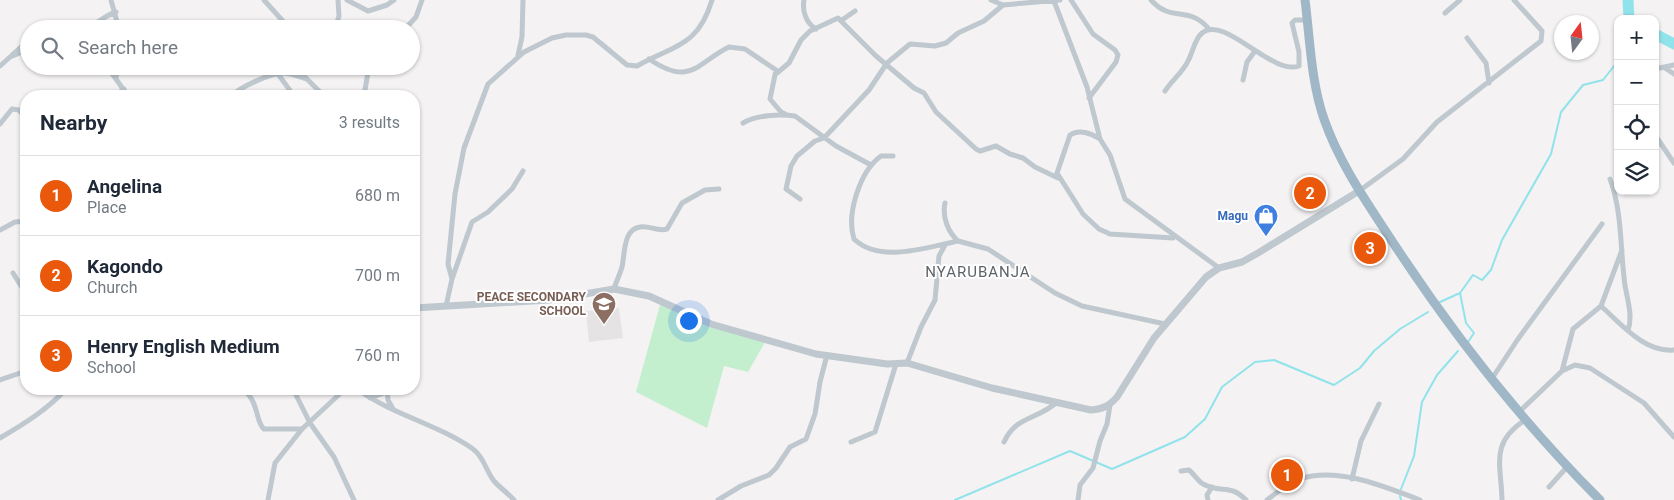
<!DOCTYPE html>
<meta charset="utf-8">
<style>
:root{--surface:#fff;--page:#f2f2f3;--text:#1f2937;--muted:#747a83;--line:#e0e1e3;--accent:#ea580c}
body{margin:0;font-family:Roboto,sans-serif;background:var(--page);color:var(--text)}
.controls{position:absolute;right:15px;top:15px;display:grid;overflow:hidden;border-radius:10px;box-shadow:0 1px 4px #0004}
.controls button{width:45px;height:45px;display:grid;place-items:center;padding:0;border:0;border-bottom:1px solid var(--line);background:var(--surface);color:var(--text);font:25px sans-serif}
.compass{position:absolute;left:1554px;top:15px;width:45px;height:45px;border-radius:50%;background:var(--surface);box-shadow:0 1px 4px #0004;rotate:15deg}
.you{position:absolute;left:688px;top:320px;width:18px;height:18px;margin:-12px;border:4px solid #fff;border-radius:50%;background:#1a73e8;box-shadow:0 0 0 8px #1a73e833}
.badge{display:grid;place-items:center;width:32px;height:32px;border-radius:50%;background:var(--accent);color:#fff;font-size:16px;font-weight:700}
.pin{position:absolute;translate:-50% -50%;border:2px solid #fff;box-shadow:0 1px 5px #0006}
.list{margin:0;padding:0;list-style:none}
h2{display:flex;justify-content:space-between;align-items:center;height:65px;margin:0;padding:0 20px;font-size:21px}
h2 small{font-size:16px;font-weight:400;color:var(--muted)}
.list li{display:grid;grid-template-columns:32px 1fr auto;gap:15px;align-items:center;box-sizing:border-box;height:80px;padding:0 20px;border-top:1px solid var(--line)}
.list b{display:block;font-size:19px;white-space:nowrap}
.list p{margin:0;font-size:16px;white-space:nowrap;color:var(--muted)}
.list em{font-size:16px;font-style:normal;color:var(--muted)}
.icon{flex:none;width:28px;height:28px;fill:none;stroke:currentColor;stroke-width:2;stroke-linecap:round;stroke-linejoin:round}
.map{position:relative;flex:none;width:1674px;height:500px;overflow:hidden}
.search{position:absolute;background:var(--surface);box-shadow:0 1px 4px #0004;left:20px;top:20px;width:400px;height:55px;display:flex;align-items:center;gap:12px;box-sizing:border-box;padding:0 18px;border-radius:28px;color:var(--muted);font-size:19px}
.panel{position:absolute;background:var(--surface);box-shadow:0 1px 4px #0004;left:20px;top:90px;width:400px;height:305px;border-radius:20px}
.map>svg:first-child{display:block}
</style>
<div class="map">
<svg width="1674" height="500" viewBox="0 0 1674 500">
<rect width="100%" height="100%" fill="#f4f2f2"/>
<path fill="#e5e3e4" d="M619,308L623,338L589,342L586,311Z"/>
<path fill="#c3efcf" d="M660,305L765,342L748,372L724,366L707,428L636,392Z"/>
<g fill="none" stroke-linecap="round" stroke-linejoin="round">
<path stroke="#91e3eb" stroke-width="2" d="M1460,293L1466,323L1474,333L1468,342
M1440,302L1460,293L1473,275L1482,280L1491,270L1502,240L1551,154L1561,112L1583,85L1603,80L1618,61
M1401,489L1414,456L1422,402L1437,375L1458,351
M1400,496L1401,500
M955,500L1070,451L1112,469L1185,437L1205,419L1222,387L1255,362L1274,360L1334,385L1360,368L1374,351L1400,329L1428,312"/>
<path stroke="#91e3eb" stroke-width="11" d="M1628,0L1629,19
M1655,34L1674,44"/>
<path stroke="#bec8ce" stroke-width="5" d="M111,0L119,29
M264,0L290,29
M347,0L368,11L387,5L394,0
M804,0C802,11 806,23 816,29
M991,0L1003,5L1060,0
M1071,0L1093,34L1115,50L1118,55L1116,62L1089,98
M1151,0C1171,23 1189,5 1209,29
M1054,1L1087,87L1100,139L1110,155L1125,199L1219,268
M1445,13L1460,0
M842,20L855,11
M82,29C96,26 103,16 116,12
M335,29L339,16L338,0
M405,29L416,17L422,0
M1467,38L1486,63L1489,83
M12,55L29,40
M518,55L522,37L523,0
M649,59C691,87 695,64 729,47L745,49L776,70L770,99L781,112L787,115
M0,66L10,57L29,49
M96,66L111,72L128,96
M294,66L324,96
M1665,68L1674,74
M1655,69L1674,65
M777,73L789,63L801,40L810,31L838,18L876,56L914,88L924,93L936,112L976,149L980,151L996,146L1010,154L1023,158L1035,167L1058,178
M278,74L294,96
M116,77L119,66
M1243,80L1247,62L1255,51
M1165,91C1172,80 1183,72 1188,61C1193,52 1194,40 1202,33C1224,14 1272,76 1299,66V52L1292,23L1295,20H1307
M115,96L124,89
M231,96C241,87 270,73 283,73C291,73 300,77 307,79
M364,96L369,66
M743,123C756,115 780,114 795,116L836,146L871,165
M0,124L12,109L19,110L26,118
M1655,135L1674,163
M1100,139C1091,133 1079,129 1070,135L1057,173L1083,214L1099,229L1110,234L1173,238
M893,156H881C860,171 846,214 854,239C880,264 927,247 958,241
M1610,179C1622,212 1620,243 1624,277C1625,294 1634,314 1628,330
M1359,191L1403,159L1437,122L1541,41L1542,31L1514,0
M800,199L786,189L791,166L797,156L815,141L824,138L869,90L887,63L910,44L935,46L946,43L958,33L984,21L1003,5
M945,203C942,217 948,232 958,241L988,249L1055,293L1082,306L1165,324
M0,230L15,222L26,221
M13,273L26,294
M452,279L448,264L455,194L464,148L488,84L524,52L552,38L566,35H586L593,37L627,65L637,66C674,45 698,47 712,0
M614,289C616,282 620,274 622,267C625,254 623,229 640,227C649,225 657,232 667,229L682,203L705,190L719,189
M446,306L452,279L472,222L488,212L512,189L523,171
M1601,306C1621,324 1645,353 1674,350
M907,363L921,327L935,300L939,256L945,245
M1562,371L1575,365L1590,368L1644,403L1674,437
M0,380L26,371
M1491,380L1518,339L1602,224
M243,389C260,403 255,422 264,429H302
M293,389L310,423L334,457L354,500
M357,389C393,415 437,424 473,449C484,457 486,471 494,481C500,488 508,493 514,500
M387,389L388,400L393,409
M370,398L387,392
M1519,412L1562,371L1573,329L1601,306L1622,250
M0,438C24,424 48,409 66,389
M851,442L875,432L896,364
M1004,442C1016,416 1036,420 1056,403
M1181,471L1189,470C1194,474 1197,480 1203,484C1221,494 1230,483 1246,500
M1352,479L1361,441L1379,404
M1549,487L1567,467
M268,500L275,463L302,429L345,389
M718,500L741,486L769,475L776,468L790,447L806,439L815,414L820,382L827,355
M1078,500L1080,485L1093,468L1100,441L1107,424L1110,405
M1208,500L1207,495L1212,487
M1267,500C1277,492 1288,484 1300,479C1337,466 1386,487 1420,500
M1502,500C1501,463 1490,443 1525,420"/>
<path stroke="#bec8ce" stroke-width="7" d="M414,308L549,300L614,289L649,296L711,324L816,354L887,364L907,363L992,388L1091,410C1103,409 1109,406 1117,397L1154,338L1206,277L1219,268L1242,262L1258,253L1359,191"/>
<path stroke="#9fb7c6" stroke-width="9" d="M1305,0C1310,39 1311,82 1324,119C1340,165 1368,204 1394,244C1455,337 1522,422 1600,500"/>
</g>
<defs>
<symbol id="shop-pin" viewBox="-11 -11 22 30"><path d="M0 17L-7.5 6A9.5 9.5 0 1 1 7.5 6Z" fill="#3f7fe0" stroke="#fff"/><path d="M-5-2.5h2.3a2.7 3.5 0 0 1 5.4 0H5L5.5 6h-11ZM-1.5-2.5h3a1.5 2.3 0 0 0-3 0Z" fill="#fff"/></symbol>
<symbol id="school-pin" viewBox="-11 -11 22 30"><path d="M0 17L-7.5 6A9.5 9.5 0 1 1 7.5 6Z" fill="#8d6e63" stroke="#fff"/><path d="M0-5L7-2L0 1L-7-2ZM-4 1L0 2.5L4 1V4Q0 6-4 4Z" fill="#fff"/></symbol>
</defs>
<g fill-rule="evenodd">
<use href="#shop-pin" x="1252" y="202" width="28" height="38"/>
<use href="#school-pin" x="590" y="290" width="28" height="38"/>
</g>
<g text-anchor="middle" dominant-baseline="central" stroke-width="4" stroke-linejoin="round" paint-order="stroke">
<g font-size="12" font-weight="bold" fill="#366cbe" stroke="#fff" text-anchor="end">
<text x="1248" y="216">Magu</text>
</g>
<g font-size="12" font-weight="bold" fill="#785e54" stroke="#fff" text-anchor="end">
<text x="586" y="297">PEACE SECONDARY<tspan x="586" dy="14">SCHOOL</tspan></text>
</g>
<g font-size="15" letter-spacing="1" fill="#5e6367" stroke="#fff">
<text x="978" y="272">NYARUBANJA</text>
</g>
</g>
</svg>
<div class="controls">
<button>+</button>
<button>−</button>
<button><svg class="icon" aria-label="locate" viewBox="0 0 24 24"><circle cx="12" cy="12" r="6"/><path d="M12 2v4M12 18v4M2 12h4M18 12h4"/></svg></button>
<button><svg class="icon" aria-label="layers" viewBox="0 0 24 24"><path d="M12 4l9 5-9 5-9-5zM3 14l9 5 9-5"/></svg></button>
</div>
<svg class="compass" viewBox="-18 -18 36 36"><path d="M0-13l5 13h-10z" fill="#e53935"/><path d="M0 13l5-13h-10z" fill="#747a83"/></svg>
<div class="you"></div>
<div class="pin badge" style="left:1287px;top:475px">1</div>
<div class="pin badge" style="left:1310px;top:193px">2</div>
<div class="pin badge" style="left:1370px;top:248px">3</div>
<div class="search"><svg class="icon" aria-label="search" viewBox="0 0 24 24"><circle cx="10" cy="10" r="6"/><path d="M15 15l6 6"/></svg>Search here</div>
<section class="panel">
<h2>Nearby<small>3 results</small></h2>
<ul class="list">
<li><span class="badge">1</span><div><b>Angelina</b><p>Place</p></div><em>680 m</em></li>
<li><span class="badge">2</span><div><b>Kagondo</b><p>Church</p></div><em>700 m</em></li>
<li><span class="badge">3</span><div><b>Henry English Medium</b><p>School</p></div><em>760 m</em></li>
</ul>
</section>
</div>
